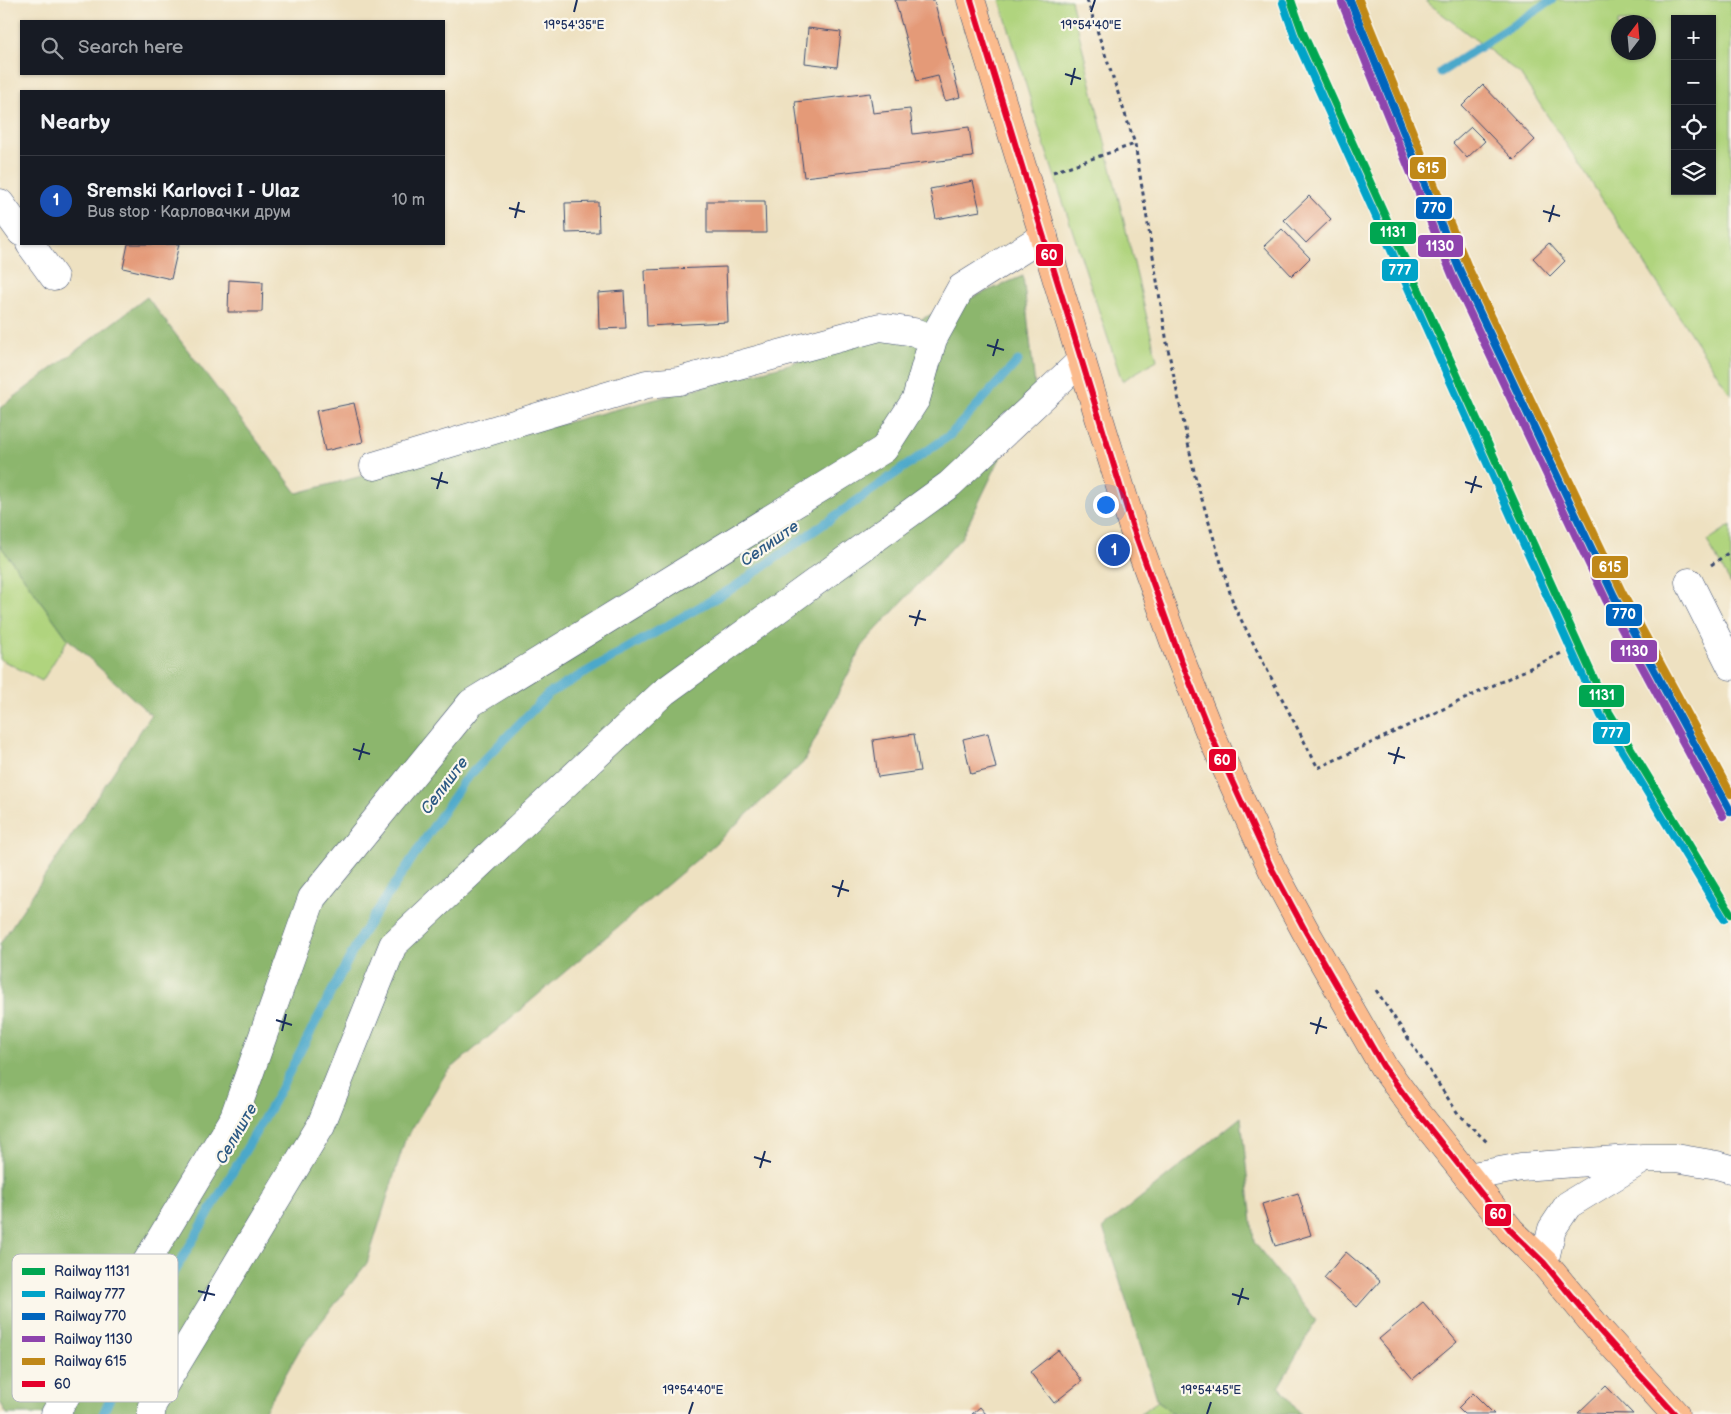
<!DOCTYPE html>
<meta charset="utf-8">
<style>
:root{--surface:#171b24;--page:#20242c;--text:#f1f3f6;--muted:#9ea1a6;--line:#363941;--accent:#b45309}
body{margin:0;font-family:"Balsamiq Sans",sans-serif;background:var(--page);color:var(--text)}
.controls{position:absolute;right:15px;top:15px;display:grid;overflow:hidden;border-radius:0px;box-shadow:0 1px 4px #0004}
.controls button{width:45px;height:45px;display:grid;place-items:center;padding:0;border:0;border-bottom:1px solid var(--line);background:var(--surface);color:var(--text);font:25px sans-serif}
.compass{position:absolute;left:1611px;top:15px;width:45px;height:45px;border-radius:50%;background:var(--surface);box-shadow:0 1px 4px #0004;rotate:16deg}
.you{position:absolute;left:1105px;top:504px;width:18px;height:18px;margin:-12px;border:4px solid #fff;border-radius:50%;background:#1a73e8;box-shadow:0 0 0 8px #1a73e833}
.badge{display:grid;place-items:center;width:32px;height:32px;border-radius:50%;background:var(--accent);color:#fff;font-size:16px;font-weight:700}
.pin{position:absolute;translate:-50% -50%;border:2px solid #fff;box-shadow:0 1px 5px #0006}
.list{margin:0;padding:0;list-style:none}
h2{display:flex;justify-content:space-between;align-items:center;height:65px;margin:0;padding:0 20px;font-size:21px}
h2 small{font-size:16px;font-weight:400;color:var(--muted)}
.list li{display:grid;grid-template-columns:32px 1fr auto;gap:15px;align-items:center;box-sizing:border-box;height:90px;padding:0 20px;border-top:1px solid var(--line)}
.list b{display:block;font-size:19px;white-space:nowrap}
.list p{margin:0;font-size:16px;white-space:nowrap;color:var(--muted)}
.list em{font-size:16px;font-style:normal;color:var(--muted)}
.icon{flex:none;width:28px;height:28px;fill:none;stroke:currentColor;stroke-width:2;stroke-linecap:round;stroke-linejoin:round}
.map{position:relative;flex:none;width:1731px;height:1414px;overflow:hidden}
.search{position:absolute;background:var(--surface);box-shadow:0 1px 4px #0004;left:20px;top:20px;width:425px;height:55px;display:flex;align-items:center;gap:12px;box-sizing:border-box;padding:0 18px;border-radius:0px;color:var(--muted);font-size:19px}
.panel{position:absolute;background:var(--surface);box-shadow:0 1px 4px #0004;left:20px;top:90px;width:425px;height:155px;border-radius:0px}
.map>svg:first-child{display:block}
</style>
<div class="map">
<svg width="1731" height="1414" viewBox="0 0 1731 1414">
<rect width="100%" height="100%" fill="#fbf7ec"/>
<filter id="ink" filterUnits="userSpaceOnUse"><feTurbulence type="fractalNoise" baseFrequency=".02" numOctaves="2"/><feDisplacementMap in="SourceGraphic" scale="10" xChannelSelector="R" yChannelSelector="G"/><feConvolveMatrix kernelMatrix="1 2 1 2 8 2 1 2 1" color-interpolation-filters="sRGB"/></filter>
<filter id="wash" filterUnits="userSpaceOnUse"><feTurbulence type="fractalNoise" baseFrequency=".0096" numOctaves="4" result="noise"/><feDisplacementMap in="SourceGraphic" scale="20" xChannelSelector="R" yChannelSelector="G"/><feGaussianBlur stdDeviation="1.12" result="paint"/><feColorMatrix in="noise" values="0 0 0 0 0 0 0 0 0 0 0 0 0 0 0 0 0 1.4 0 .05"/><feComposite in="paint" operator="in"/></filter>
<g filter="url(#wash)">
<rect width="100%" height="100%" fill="#eee1c1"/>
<path fill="#b0d47e" stroke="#66826e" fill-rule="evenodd" d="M1000,0H1071L1157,360L1122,381L1043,141Z
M1426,0H1731V395L1520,74L1428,3ZM1675,19H1712V191H1675ZM1648,22V52H1618V22Z
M1731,525V584L1707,541Z
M0,545L68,639L42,681L0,659Z
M1158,1401L1173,1414H1139Z"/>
<path fill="#8cb66d" stroke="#547266" d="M1023,276L1035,386L962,537L864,643L803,763L707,851L446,1073L405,1140L367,1263L300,1349L263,1414H7L0,1402V944L151,715L68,639L0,545V408L147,297L297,493L786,365L914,322Z
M1241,1117L1254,1242L1316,1321L1279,1386L1301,1414H1173L1158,1401L1103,1228Z"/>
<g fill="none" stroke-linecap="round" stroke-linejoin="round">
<path stroke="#4ca8ca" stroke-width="9" d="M1441,72L1552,0
M103,1414L141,1329L273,1103L362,934L463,782L548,694L733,588L950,435L1018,361"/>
</g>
<g id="blocks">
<path fill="#e49a78" d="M895,0H934L960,97L945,101L938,76L917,81Z
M808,28L841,32L837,67L805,63Z
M1483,85L1535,140L1514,160L1462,106Z
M870,93L873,113L910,109L913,134L969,127L973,157L804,177L795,102Z
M1471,127L1485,141L1467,158L1453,143Z
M973,181L980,211L936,219L930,189Z
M1309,196L1331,219L1306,243L1284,220Z
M707,201H765L766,233H707Z
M598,202L599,232L566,233L565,203Z
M1282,229L1310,258L1292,276L1264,246Z
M1549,243L1565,261L1550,276L1533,258Z
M128,244H179L171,279L123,268Z
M726,267L728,322L647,326L645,270Z
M229,280L263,282L262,312H228Z
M624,291L626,328L599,329L598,293Z
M354,403L363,442L325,451L316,411Z
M988,733L996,768L971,774L963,739Z
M914,734L920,771L878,777L873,740Z
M1298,1193L1311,1235L1275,1246L1262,1204Z
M1346,1252L1380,1281L1357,1307L1324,1278Z
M1423,1302L1457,1342L1413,1379L1379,1339Z
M1058,1350L1082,1381L1054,1403L1030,1372Z
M1606,1386L1633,1414L1578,1413Z
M1473,1393L1494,1414H1464L1458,1408Z
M980,1407L986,1414H972Z"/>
</g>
</g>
<g filter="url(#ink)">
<use href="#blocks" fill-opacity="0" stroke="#3b4a6d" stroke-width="1"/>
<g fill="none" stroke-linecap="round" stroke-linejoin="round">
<defs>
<path id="minor" d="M0,203L21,232
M30,244L54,277
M374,466L647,384L679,381L880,327L914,332L933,339
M1689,582L1731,666
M1468,1177L1521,1167L1643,1158H1676L1717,1165L1731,1169
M1544,1263L1552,1229L1568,1205L1640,1161
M55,1414L234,1117L312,898L471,703L884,449L916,399L933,339L961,288L1044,236
M151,1414L152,1405L321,1125L393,945L664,692L950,484L1082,360"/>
<path id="major" d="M971,0L1133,528L1180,658L1210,733L1272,869L1306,932L1383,1066L1419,1115L1511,1231L1544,1263L1600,1331L1675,1414"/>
</defs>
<use href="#minor" stroke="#3b4a6d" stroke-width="29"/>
<use href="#major" stroke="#3b4a6d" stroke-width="29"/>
<path stroke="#3b4a6d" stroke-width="3" stroke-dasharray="4 4" stroke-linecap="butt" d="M1087,0L1135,144L1168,349L1195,476L1234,606L1318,768L1564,652
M1053,172L1135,144
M1711,565L1731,551
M1376,990L1459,1115L1487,1142"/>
<use href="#minor" stroke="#fff" stroke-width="28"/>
<use href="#major" stroke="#fbbb8d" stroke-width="28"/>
<defs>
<path id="bus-1" d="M971,0L1133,528L1180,658L1210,733L1272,869L1306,932L1383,1066L1419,1115L1511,1231L1544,1263L1600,1331L1675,1414"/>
</defs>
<use href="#bus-1" stroke="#fbf7ec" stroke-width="10"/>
<use href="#bus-1" stroke="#e4002b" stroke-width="6"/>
<defs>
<path id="rail-1" d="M1291,0L1302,31L1609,712L1731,914"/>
<path id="rail-2" d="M1283,3L1294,35L1601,716L1724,919"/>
<path id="rail-3" d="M1350,0L1460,271L1614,596L1731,812"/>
<path id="rail-4" d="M1342,3L1452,275L1606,600L1723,816"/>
<path id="rail-5" d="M1359,0L1468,267L1622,592L1731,794"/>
</defs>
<use href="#rail-1" stroke="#fbf7ec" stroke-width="11"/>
<use href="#rail-2" stroke="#fbf7ec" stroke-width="11"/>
<use href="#rail-3" stroke="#fbf7ec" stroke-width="11"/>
<use href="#rail-4" stroke="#fbf7ec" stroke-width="11"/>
<use href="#rail-5" stroke="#fbf7ec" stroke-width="11"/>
<use href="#rail-1" stroke="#00a651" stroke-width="8"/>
<use href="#rail-2" stroke="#01a3c8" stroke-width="8"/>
<use href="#rail-3" stroke="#0065bd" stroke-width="8"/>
<use href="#rail-4" stroke="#8e44ad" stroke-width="8"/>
<use href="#rail-5" stroke="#c08818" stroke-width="8"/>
</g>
</g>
<path fill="none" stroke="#1b2f5e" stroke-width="2" d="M574,12L577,0M1091,12L1095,0M1065,74L1081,79M1071,85L1075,68M509,208L525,212M1543,211L1560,216M515,218L519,202M1549,222L1554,205M987,345L1004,350M993,356L998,339M431,478L448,483M1465,482L1482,487M437,489L442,472M1471,493L1476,476M909,616L926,620M915,626L920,610M353,749L370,754M1388,753L1405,758M359,760L364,743M1394,764L1399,747M832,886L849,891M838,897L843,880M276,1020L292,1025M1310,1023L1327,1028M282,1031L286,1014M1316,1034L1321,1017M754,1157L771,1162M760,1168L765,1151M198,1291L215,1295M1232,1294L1249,1299M204,1301L209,1285M1238,1305L1243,1288M689,1414L693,1402M1207,1414L1211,1402"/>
<g text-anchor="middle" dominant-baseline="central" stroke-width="4.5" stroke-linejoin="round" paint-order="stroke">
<g font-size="16" font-style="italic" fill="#2c5984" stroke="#fbf7ec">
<text transform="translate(770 544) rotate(-35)">Селиште</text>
<text transform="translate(445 786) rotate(-53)">Селиште</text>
<text transform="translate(237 1134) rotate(-60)">Селиште</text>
</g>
</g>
<rect x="12" y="1254" width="166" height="148" rx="8" fill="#fbf7ec" stroke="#b8bbc1" stroke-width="1"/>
<rect x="22" y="1268" width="23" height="7" fill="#00a651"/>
<rect x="22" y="1291" width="23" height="6" fill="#01a3c8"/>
<rect x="22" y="1313" width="23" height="7" fill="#0065bd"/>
<rect x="22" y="1336" width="23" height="6" fill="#8e44ad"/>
<rect x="22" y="1358" width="23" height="7" fill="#c08818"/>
<rect x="22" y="1381" width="23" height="6" fill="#e4002b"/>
<g font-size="14" fill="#1b2f5e">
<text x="54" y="1276">Railway 1131</text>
<text x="54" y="1299">Railway 777</text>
<text x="54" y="1321">Railway 770</text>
<text x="54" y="1344">Railway 1130</text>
<text x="54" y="1366">Railway 615</text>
<text x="54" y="1389">60</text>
</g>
<g font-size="12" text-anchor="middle" fill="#1b2f5e" stroke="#fbf7ec" stroke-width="4.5" stroke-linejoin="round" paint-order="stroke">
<text x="574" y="29">19°54'35"E</text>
<text x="1091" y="29">19°54'40"E</text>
<text x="693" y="1394">19°54'40"E</text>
<text x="1211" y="1394">19°54'45"E</text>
</g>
<g stroke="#fbf7ec" stroke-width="2">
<rect x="1409" y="156" width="38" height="24" rx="5" fill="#c08818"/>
<rect x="1415" y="196" width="38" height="24" rx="5" fill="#0065bd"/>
<rect x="1369" y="221" width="48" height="24" rx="5" fill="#00a651"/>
<rect x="1417" y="234" width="47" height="24" rx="5" fill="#8e44ad"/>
<rect x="1035" y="243" width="29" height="24" rx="5" fill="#e4002b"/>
<rect x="1381" y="258" width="38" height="24" rx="5" fill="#01a3c8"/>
<rect x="1591" y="555" width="38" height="24" rx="5" fill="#c08818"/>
<rect x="1605" y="603" width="38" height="24" rx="5" fill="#0065bd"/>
<rect x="1610" y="639" width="48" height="24" rx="5" fill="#8e44ad"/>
<rect x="1578" y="684" width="47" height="24" rx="5" fill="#00a651"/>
<rect x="1592" y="721" width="39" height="24" rx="5" fill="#01a3c8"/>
<rect x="1208" y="748" width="29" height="24" rx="5" fill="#e4002b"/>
<rect x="1484" y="1203" width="28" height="24" rx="5" fill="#e4002b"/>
</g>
<g font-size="14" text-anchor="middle" font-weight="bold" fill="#fff">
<text x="1428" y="173">615</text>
<text x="1434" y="213">770</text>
<text x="1393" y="237">1131</text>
<text x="1440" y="251">1130</text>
<text x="1049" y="260">60</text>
<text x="1400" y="275">777</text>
<text x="1610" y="572">615</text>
<text x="1624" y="619">770</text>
<text x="1634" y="656">1130</text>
<text x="1602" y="700">1131</text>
<text x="1612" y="738">777</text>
<text x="1222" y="765">60</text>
<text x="1498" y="1219">60</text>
</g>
</svg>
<div class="controls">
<button>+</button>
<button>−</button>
<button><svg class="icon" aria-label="locate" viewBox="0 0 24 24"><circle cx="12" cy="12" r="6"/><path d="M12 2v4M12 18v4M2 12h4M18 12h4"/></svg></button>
<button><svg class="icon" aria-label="layers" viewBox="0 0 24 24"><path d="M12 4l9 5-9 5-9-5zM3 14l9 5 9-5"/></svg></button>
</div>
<svg class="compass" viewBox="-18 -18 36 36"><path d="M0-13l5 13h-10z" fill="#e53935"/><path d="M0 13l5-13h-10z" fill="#9ea1a6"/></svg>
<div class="you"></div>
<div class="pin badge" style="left:1114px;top:550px;background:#1a4fb4">1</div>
<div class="search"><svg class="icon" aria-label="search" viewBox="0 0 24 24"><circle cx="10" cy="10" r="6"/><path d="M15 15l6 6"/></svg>Search here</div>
<section class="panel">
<h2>Nearby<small></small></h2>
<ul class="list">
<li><span class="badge" style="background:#1a4fb4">1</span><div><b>Sremski Karlovci I - Ulaz</b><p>Bus stop · Карловачки друм</p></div><em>10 m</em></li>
</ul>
</section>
</div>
